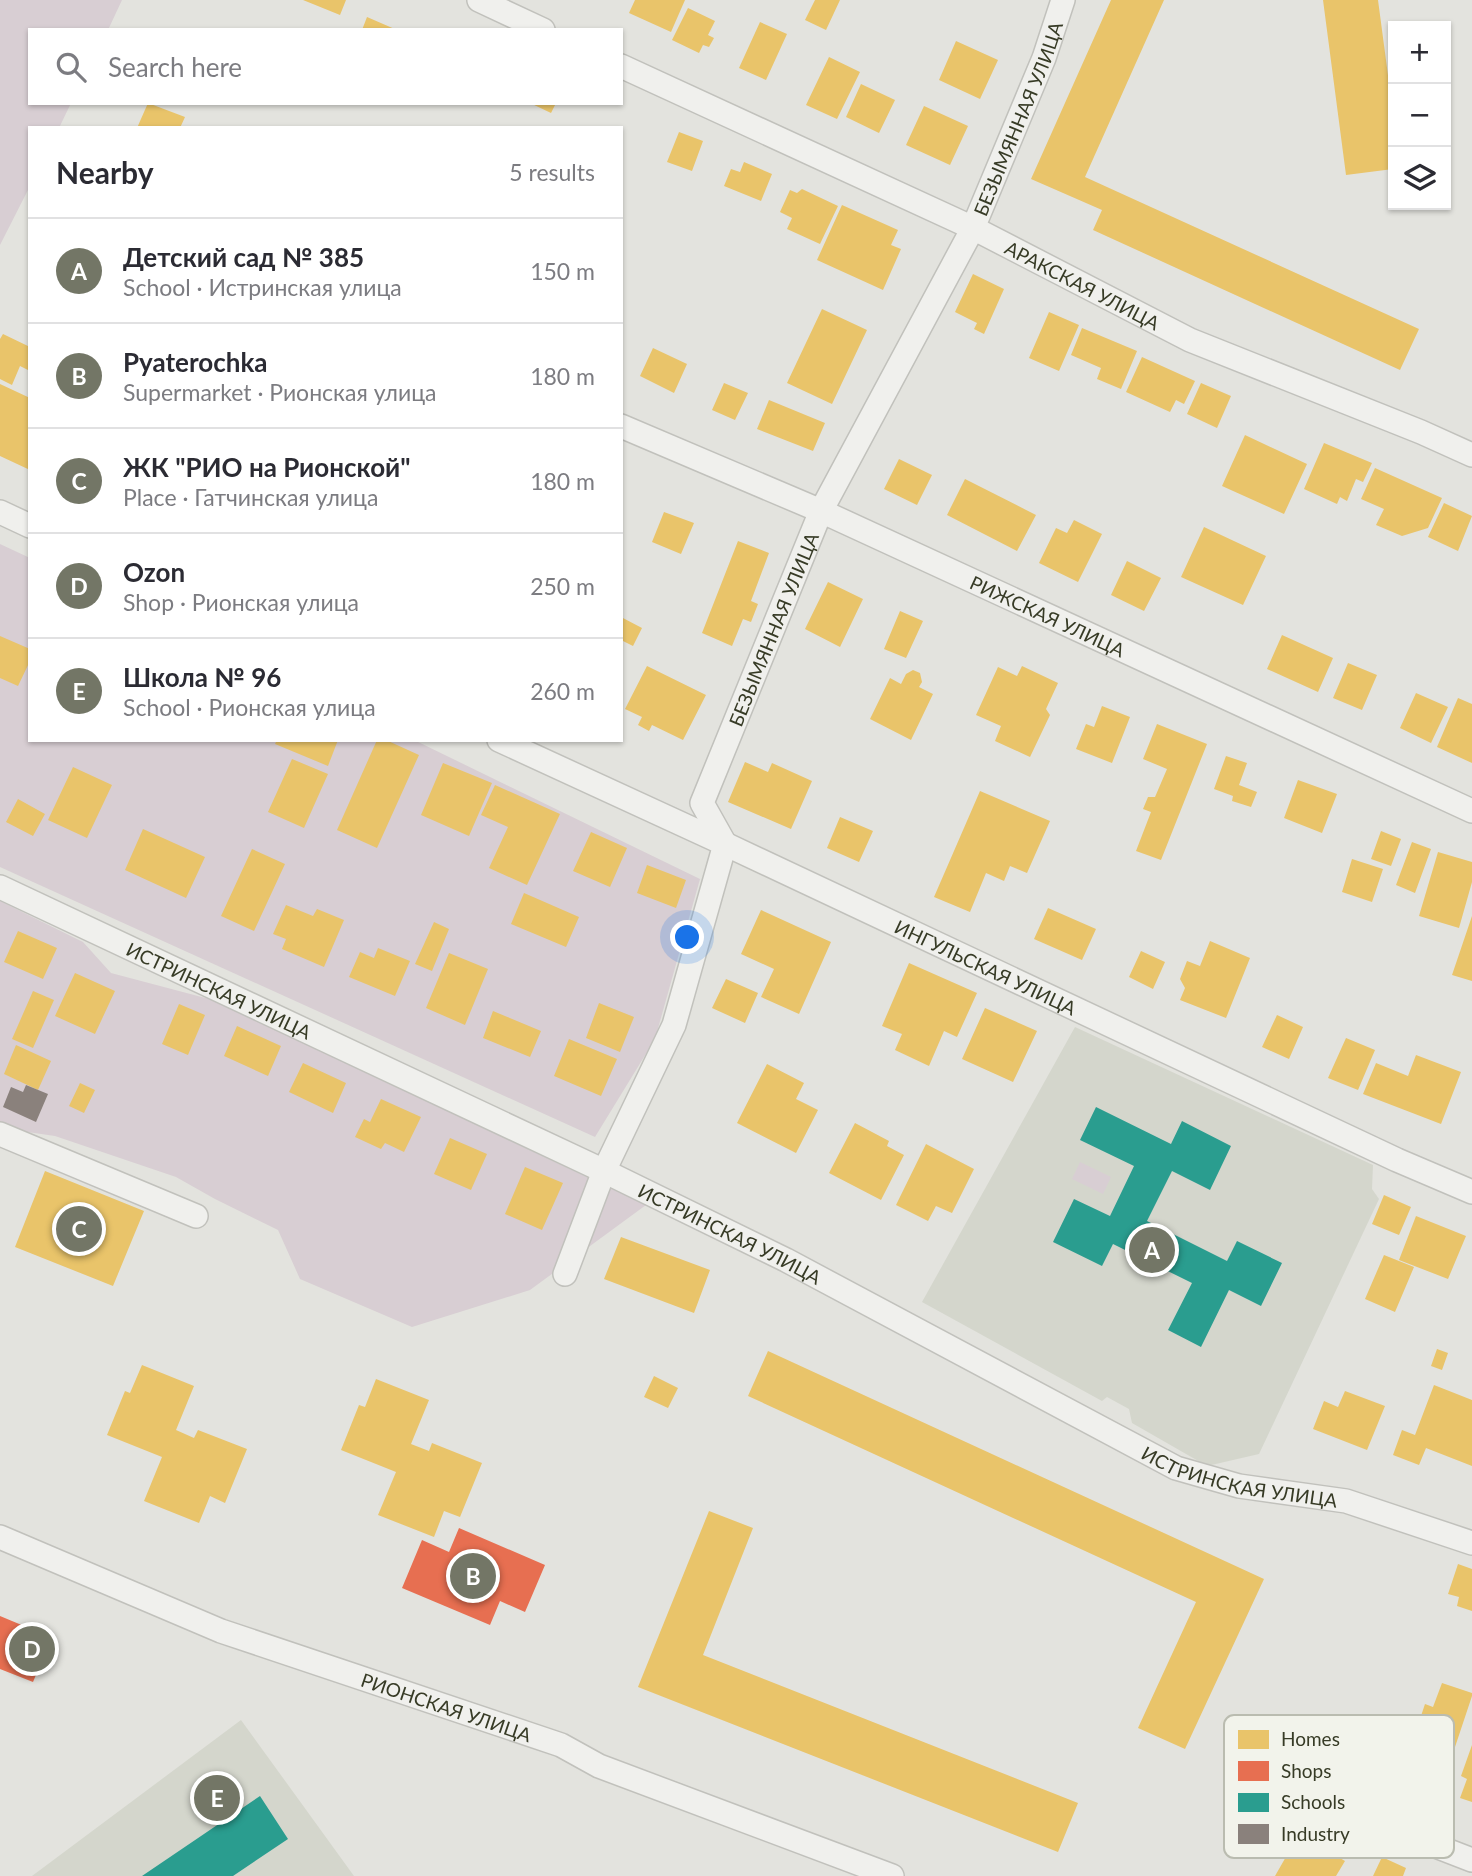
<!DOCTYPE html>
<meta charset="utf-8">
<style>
:root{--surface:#fff;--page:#f7f7f7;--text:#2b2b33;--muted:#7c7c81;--line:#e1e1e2;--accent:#737666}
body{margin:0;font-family:Lato,sans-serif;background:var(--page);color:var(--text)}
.controls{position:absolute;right:21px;top:21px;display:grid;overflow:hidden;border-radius:0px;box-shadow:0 2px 5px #0004}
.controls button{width:63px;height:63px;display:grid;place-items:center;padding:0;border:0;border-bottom:2px solid var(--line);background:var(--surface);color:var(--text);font:35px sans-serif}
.you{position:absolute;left:688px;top:938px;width:24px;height:24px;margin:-18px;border:5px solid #fff;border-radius:50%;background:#1a73e8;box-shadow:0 0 0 10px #1a73e833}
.badge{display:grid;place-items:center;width:46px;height:46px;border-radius:50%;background:var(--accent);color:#fff;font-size:23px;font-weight:700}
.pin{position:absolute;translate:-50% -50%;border:4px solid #fff;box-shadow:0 2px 7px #0006}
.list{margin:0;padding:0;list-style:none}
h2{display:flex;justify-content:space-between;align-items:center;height:91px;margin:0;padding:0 28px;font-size:30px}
h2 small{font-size:23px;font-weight:400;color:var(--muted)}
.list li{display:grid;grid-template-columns:46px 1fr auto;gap:21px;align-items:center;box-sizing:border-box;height:105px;padding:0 28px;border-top:2px solid var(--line)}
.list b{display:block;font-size:26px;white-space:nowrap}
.list p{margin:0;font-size:23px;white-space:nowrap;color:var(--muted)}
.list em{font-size:23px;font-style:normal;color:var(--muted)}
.icon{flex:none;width:38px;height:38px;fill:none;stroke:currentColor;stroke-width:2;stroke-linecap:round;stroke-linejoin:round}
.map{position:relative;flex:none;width:1472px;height:1876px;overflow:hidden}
.search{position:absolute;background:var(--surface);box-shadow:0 2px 5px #0004;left:28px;top:28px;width:595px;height:77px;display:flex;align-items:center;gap:18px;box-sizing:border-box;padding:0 24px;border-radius:0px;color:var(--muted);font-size:26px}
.panel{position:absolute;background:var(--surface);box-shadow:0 2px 5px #0004;left:28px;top:126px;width:595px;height:616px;border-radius:0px}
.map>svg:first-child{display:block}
</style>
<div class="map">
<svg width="1472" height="1876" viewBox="0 0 1472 1876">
<rect width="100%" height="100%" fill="#e3e3de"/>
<path fill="#d4d6cc" d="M1075,1027L1373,1165L1372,1189L1379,1199L1259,1454L1207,1466L1132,1423L1129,1409L1107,1397L1102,1401L922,1302Z
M241,1720L354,1876H32Z"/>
<path fill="#d8ced3" d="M0,0H122L108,30H30V103H71L59,128H30V186L0,245Z
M0,544L30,558V740H414L700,879L655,1039L595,1137L0,867Z
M0,901L83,942L111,973L213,1000L646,1205L530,1290L412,1327L300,1279L278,1230L215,1199L176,1177L55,1136L0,1128Z
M1080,1162L1111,1177L1103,1194L1072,1179Z"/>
<path fill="#e9c46a" d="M303,0H346L340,15Z
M635,0H685L671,32L629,13Z
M815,0H840L826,30L805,20Z
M1111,0H1164L1085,177L1419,329L1400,370L1093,230L1102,210L1031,179Z
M1323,0H1378L1393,113V169L1346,175Z
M688,8L715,21L708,35L714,38L709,47L703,45L699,53L672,40Z
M367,17L397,30H362Z
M760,22L787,34L766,80L739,68Z
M956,41L998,60L980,99L939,80Z
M829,57L860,72L837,119L806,105Z
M861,84L895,100L879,133L846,117Z
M148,103L185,117L180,128H137Z
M530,103H556L551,113Z
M924,106L968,126L950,165L906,145Z
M679,132L703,141L692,171L667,162Z
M744,162L772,174L761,201L724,186L731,169L740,172Z
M802,189L838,206L820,244L787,229L792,218L780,212L790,190L797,193Z
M842,205L898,230L891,245L901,249L883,290L817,260Z
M973,274L1004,289L984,334L974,329L977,323L955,312Z
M822,309L867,330L832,404L787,383Z
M1049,312L1079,325L1059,371L1029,358Z
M1082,328L1137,351L1121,389L1097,379L1101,368L1071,355Z
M3,334L30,347V371L20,366L12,385L0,379V339Z
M653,348L687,364L674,393L640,376Z
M1142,357L1195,381L1184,404L1176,400L1170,412L1126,392Z
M724,383L748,393L735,420L712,410Z
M1201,383L1231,396L1217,428L1187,414Z
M0,384L30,398V470L0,456Z
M769,400L825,423L813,451L757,429Z
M1245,435L1307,464L1284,514L1222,486Z
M1324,443L1372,463L1363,482L1356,479L1347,501L1340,497L1337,504L1304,489Z
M899,459L932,475L917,505L884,489Z
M1375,468L1442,498L1428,528L1402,536L1376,525L1384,509L1361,499Z
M965,479L1036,515L1017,551L947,515Z
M1444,503L1472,516L1458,551L1428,537Z
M664,512L694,523L681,554L652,542Z
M1074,520L1102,534L1078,582L1039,563L1056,528L1067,533Z
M1204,527L1266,556L1243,605L1181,577Z
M738,541L769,553L751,601L758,604L751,622L743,619L732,646L702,633Z
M1127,561L1161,578L1144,611L1111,595Z
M828,582L863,599L840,647L805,629Z
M900,611L923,621L906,658L884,649Z
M621,617L642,628L633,646L621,640Z
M1282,635L1333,658L1318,692L1267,669Z
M0,636L30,649V661L18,686L0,678Z
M1348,663L1377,675L1362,710L1333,698Z
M647,666L706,695L683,740L652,725L649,731L638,725L642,717L625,709Z
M1022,666L1058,683L1046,709L1050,715L1030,757L995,741L1001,726L976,715L998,667L1017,676Z
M913,670L920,673L922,682L919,687L933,694L911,740L870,719L890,678L901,684L906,674Z
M1416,693L1448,707L1431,743L1400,728Z
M1458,698L1472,704V763L1437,747Z
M1102,706L1130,717L1112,763L1076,749L1086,724L1094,727Z
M1157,724L1207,744L1161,860L1136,851L1151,812L1143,809L1148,797H1155L1167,769L1143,759Z
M277,740H338L328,766L275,744Z
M377,740H386L419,755L377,848L337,830Z
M1226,756L1247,763L1239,785L1257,792L1251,807L1232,801L1233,796L1214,789Z
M292,759L328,774L304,828L268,812Z
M745,762L768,772L772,763L812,781L791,829L728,802Z
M443,763L492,783L469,836L421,815Z
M73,767L112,785L87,838L48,820Z
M1298,780L1337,794L1322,833L1284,818Z
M495,785L560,814L527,885L489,868L508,827L481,815Z
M980,791L1050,821L1027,873L1010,866L1004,881L986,873L970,912L934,897Z
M18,799L45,814L33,836L6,822Z
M840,817L873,831L859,862L827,848Z
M143,829L205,857L186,898L125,870Z
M1381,831L1401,839L1391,866L1371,859Z
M591,832L627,848L610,887L573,871Z
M1412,842L1431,849L1415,893L1396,885Z
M252,849L285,864L254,931L221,916Z
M1438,852L1472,862V882L1459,928L1419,916Z
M1352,859L1383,869L1372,902L1342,892Z
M647,865L686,880L676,908L637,893Z
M524,893L579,917L566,947L511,924Z
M286,905L313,916L317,909L344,920L324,967L282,949L286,939L273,934Z
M1048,908L1096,929L1082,960L1034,939Z
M761,910L831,942L799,1014L761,997L774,969L741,954Z
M1472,916V981L1452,975Z
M434,922L449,929L432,971L415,964Z
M18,931L57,948L43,979L4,962Z
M1210,941L1250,958L1226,1018L1180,1000L1185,988L1180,979L1187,961L1200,966Z
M378,948L410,961L395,996L349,977L360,952L374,958Z
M1141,951L1165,962L1153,989L1129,977Z
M449,953L488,969L465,1025L426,1008Z
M909,963L977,993L957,1037L944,1031L929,1066L895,1050L902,1034L882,1026Z
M75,973L115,991L95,1034L55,1016Z
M726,979L758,993L745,1023L712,1008Z
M33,991L54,1000L33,1048L12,1039Z
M599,1003L634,1017L620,1052L586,1038Z
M179,1004L205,1015L188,1055L162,1044Z
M985,1008L1037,1031L1013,1082L962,1059Z
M493,1011L541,1031L530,1057L483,1038Z
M1277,1015L1303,1027L1289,1059L1262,1047Z
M237,1026L281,1046L268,1076L224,1056Z
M1346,1038L1375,1050L1358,1090L1328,1078Z
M569,1039L617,1059L601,1096L554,1076Z
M16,1045L51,1061L38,1090L4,1074Z
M1416,1055L1461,1072L1441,1124L1363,1094L1376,1063L1408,1076Z
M303,1063L346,1083L333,1113L289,1092Z
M767,1064L804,1083L796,1099L818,1110L796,1153L737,1123Z
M80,1083L95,1090L84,1113L69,1106Z
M381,1099L421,1117L404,1152L385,1143L381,1149L355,1137L364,1119L370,1122Z
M855,1123L889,1141L887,1146L904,1155L881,1200L829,1173Z
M450,1138L487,1154L471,1190L434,1174Z
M926,1144L974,1169L952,1213L936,1206L928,1221L896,1205Z
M525,1167L563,1183L542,1230L505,1214Z
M45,1171L144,1211L113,1286L15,1247Z
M1384,1195L1411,1207L1399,1235L1372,1224Z
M1416,1216L1466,1236L1448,1279L1399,1260Z
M621,1237L710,1270L694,1313L604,1279Z
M1384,1255L1414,1267L1395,1312L1365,1299Z
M1437,1349L1448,1353L1442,1370L1431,1366Z
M768,1351L1264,1579L1185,1749L1138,1728L1196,1602L748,1396Z
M142,1365L194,1386L176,1430L194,1438L198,1430L247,1449L225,1503L210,1496L199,1523L144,1501L162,1457L107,1435L125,1391L130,1393Z
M654,1376L678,1388L668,1408L644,1397Z
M376,1379L429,1400L411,1444L429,1451L432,1443L482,1463L460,1517L444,1511L434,1537L378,1515L396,1472L341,1450L359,1405L365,1407Z
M1434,1385L1472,1400V1466L1426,1448L1419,1465L1393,1455L1402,1430L1415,1435Z
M1345,1391L1385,1406L1367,1450L1313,1429L1324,1401L1338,1407Z
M709,1511L753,1528L703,1655L1078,1803L1058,1852L638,1687Z
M1458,1564L1472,1569V1611L1457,1606L1459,1597L1448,1594Z
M1442,1683L1472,1693V1696L1437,1801L1397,1788L1425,1704L1433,1707Z
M1472,1745V1802L1460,1798L1467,1779L1461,1776Z
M1299,1834L1345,1861L1336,1876H1275Z
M1382,1857L1406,1868L1403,1876H1373Z"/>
<path fill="#e76f51" d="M459,1528L545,1565L525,1612L500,1601L490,1625L402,1588L422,1540L449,1552Z
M0,1616L24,1626L20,1635L48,1646L33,1682L0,1669Z"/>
<path fill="#2a9d8f" d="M1096,1107L1171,1144L1182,1121L1231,1146L1210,1190L1172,1171L1147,1221L1227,1261L1237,1241L1282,1263L1261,1306L1229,1290L1201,1347L1168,1330L1192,1283L1113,1244L1102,1266L1053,1242L1074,1199L1110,1216L1134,1166L1080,1140Z
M260,1796L288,1839L233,1876H142Z"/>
<path fill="#8a817c" d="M26,1085L48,1094L36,1122L3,1107L11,1087L23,1092Z"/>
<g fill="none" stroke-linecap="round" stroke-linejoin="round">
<defs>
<g id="minor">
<path d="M479,0L543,30"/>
<path id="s1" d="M621,66L973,228L1190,340L1421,432L1472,455"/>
<path id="s2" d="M621,426L821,511L1472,811"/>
<path d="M0,512L30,526"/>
<path id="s3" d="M499,740L725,844L1397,1160L1472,1192"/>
<path id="s4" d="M0,887L604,1171L786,1260L1176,1468L1239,1486L1346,1501L1472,1543"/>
<path d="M0,1134L196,1216"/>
<path id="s5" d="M565,1274L604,1171L674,1025L725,844L702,803L821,511L973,228L1044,58L1063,0"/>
<path id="s6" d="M0,1537L221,1631L561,1745L599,1766L892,1876"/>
<path d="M1247,1773L1472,1860"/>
</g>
</defs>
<use href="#minor" stroke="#c1c1bc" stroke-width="26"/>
<use href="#minor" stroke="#f0f0ed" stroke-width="23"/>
</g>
<g text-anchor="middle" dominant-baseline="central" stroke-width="7" stroke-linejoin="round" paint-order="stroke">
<g font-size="19" fill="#373b26" stroke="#f2f3eb">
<text stroke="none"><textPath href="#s5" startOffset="1262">БЕЗЫМЯННАЯ УЛИЦА</textPath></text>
<text stroke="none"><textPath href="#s1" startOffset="511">АРАКСКАЯ УЛИЦА</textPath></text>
<text stroke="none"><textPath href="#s2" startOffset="467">РИЖСКАЯ УЛИЦА</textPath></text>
<text stroke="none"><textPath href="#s5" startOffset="695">БЕЗЫМЯННАЯ УЛИЦА</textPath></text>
<text stroke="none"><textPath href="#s3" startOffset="537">ИНГУЛЬСКАЯ УЛИЦА</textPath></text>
<text stroke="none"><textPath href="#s4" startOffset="242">ИСТРИНСКАЯ УЛИЦА</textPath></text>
<text stroke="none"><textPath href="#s4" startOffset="808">ИСТРИНСКАЯ УЛИЦА</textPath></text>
<text stroke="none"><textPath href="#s4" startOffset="1376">ИСТРИНСКАЯ УЛИЦА</textPath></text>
<text stroke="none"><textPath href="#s6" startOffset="478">РИОНСКАЯ УЛИЦА</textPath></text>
</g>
</g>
<rect x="1224" y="1715" width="230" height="143" rx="10" fill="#f2f3eb" stroke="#babcb0" stroke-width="2"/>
<rect x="1238" y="1730" width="31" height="19" fill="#e9c46a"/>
<rect x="1238" y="1761" width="31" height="20" fill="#e76f51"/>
<rect x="1238" y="1793" width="31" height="19" fill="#2a9d8f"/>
<rect x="1238" y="1824" width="31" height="20" fill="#8a817c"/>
<g font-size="19" fill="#373b26">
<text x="1281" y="1746">Homes</text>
<text x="1281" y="1778">Shops</text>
<text x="1281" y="1809">Schools</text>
<text x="1281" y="1841">Industry</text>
</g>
</svg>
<div class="controls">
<button>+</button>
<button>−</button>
<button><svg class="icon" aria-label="layers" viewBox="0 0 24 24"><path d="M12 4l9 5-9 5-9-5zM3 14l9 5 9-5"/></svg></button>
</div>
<div class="you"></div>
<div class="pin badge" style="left:1152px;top:1250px">A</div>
<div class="pin badge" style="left:473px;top:1576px">B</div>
<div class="pin badge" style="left:79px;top:1229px">C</div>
<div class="pin badge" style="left:32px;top:1649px">D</div>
<div class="pin badge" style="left:217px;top:1798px">E</div>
<div class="search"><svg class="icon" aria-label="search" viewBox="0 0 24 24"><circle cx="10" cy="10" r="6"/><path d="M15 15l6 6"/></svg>Search here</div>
<section class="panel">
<h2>Nearby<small>5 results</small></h2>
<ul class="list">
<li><span class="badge">A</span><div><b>Детский сад № 385</b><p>School · Истринская улица</p></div><em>150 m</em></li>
<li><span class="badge">B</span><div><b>Pyaterochka</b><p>Supermarket · Рионская улица</p></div><em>180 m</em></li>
<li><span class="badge">C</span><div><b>ЖК &quot;РИО на Рионской&quot;</b><p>Place · Гатчинская улица</p></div><em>180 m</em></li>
<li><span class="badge">D</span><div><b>Ozon</b><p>Shop · Рионская улица</p></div><em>250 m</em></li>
<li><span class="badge">E</span><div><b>Школа № 96</b><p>School · Рионская улица</p></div><em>260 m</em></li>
</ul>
</section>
</div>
